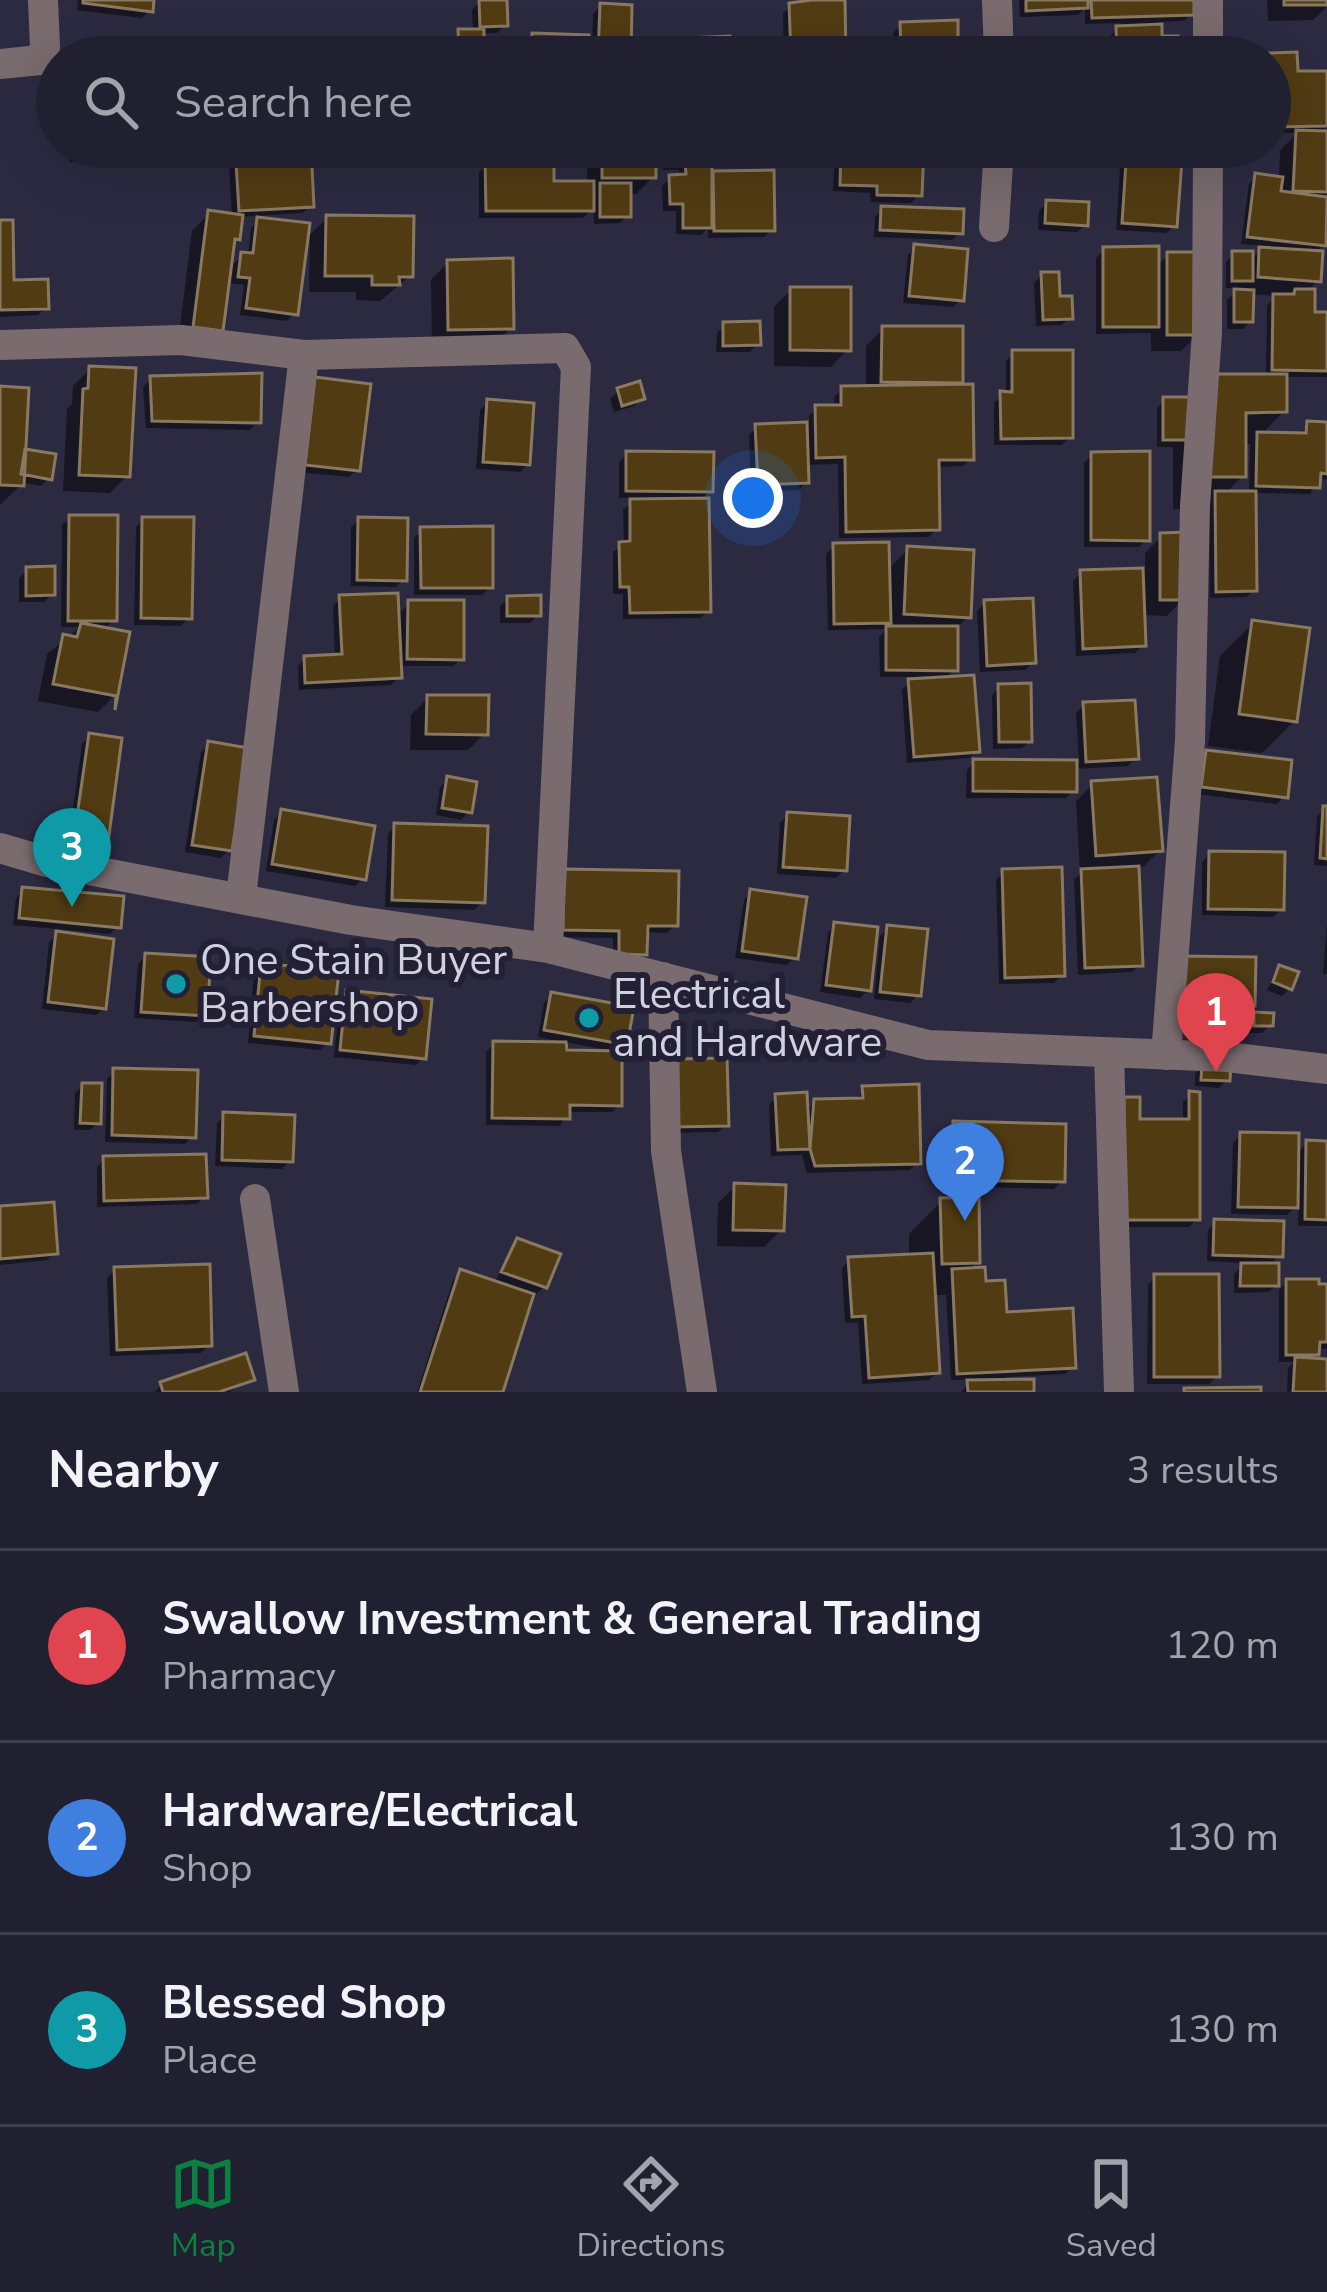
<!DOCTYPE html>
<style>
:root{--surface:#212031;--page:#292839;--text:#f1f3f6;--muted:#a2a3ab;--line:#3e3e4d;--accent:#0b8043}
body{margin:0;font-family:"Nunito Sans",sans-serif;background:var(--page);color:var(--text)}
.you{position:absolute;left:753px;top:498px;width:42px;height:42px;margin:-30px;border:9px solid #fff;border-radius:50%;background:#1a73e8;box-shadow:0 0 0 18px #1a73e833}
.badge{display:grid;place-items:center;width:78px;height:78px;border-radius:50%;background:var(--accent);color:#fff;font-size:39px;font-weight:700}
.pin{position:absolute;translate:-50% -99px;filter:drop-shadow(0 3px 6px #0008)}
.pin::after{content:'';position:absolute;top:63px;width:42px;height:36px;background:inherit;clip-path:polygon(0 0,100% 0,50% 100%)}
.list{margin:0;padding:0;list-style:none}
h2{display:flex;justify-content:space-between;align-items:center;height:156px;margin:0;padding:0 48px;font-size:51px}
h2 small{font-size:39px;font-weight:400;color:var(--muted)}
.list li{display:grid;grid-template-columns:78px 1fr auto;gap:36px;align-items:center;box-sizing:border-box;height:192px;padding:0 48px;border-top:3px solid var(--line)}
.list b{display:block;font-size:45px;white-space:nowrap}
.list p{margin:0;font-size:39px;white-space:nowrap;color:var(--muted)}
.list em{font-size:39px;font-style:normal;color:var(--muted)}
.icon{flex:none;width:66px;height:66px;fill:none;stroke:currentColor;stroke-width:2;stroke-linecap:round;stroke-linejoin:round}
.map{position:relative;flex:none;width:1327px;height:1392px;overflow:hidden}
.search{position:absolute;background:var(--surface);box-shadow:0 12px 48px #0002;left:36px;right:36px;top:36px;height:132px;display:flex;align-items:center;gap:30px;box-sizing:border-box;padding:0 42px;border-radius:66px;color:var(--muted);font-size:45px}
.sheet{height:732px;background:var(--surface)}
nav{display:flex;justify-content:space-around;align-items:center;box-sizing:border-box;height:168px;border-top:3px solid var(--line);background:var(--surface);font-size:33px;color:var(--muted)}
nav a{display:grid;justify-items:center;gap:6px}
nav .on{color:var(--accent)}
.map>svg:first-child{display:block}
</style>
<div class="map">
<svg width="1327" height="1392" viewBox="0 0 1327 1392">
<rect width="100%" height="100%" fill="#2c2a41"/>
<path fill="#0007" fill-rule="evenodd" d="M78,0H151L150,10L142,18L77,10Z
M805,0H842L843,57H784L783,14L790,6L805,5Z
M1019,0H1191V13L1184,21L1158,22L1159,39L1175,57H1110L1109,37L1123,23L1085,24V8L1078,15L1020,17Z
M1267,0H1327V6L1313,20L1268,21Z
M480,2L505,25L497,33H481V57H452L451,40L459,32H473L472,10Z
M601,6L628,57H592L593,14Z
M901,25L955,57H894L893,33Z
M533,36L585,57H525L526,44Z
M1271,56L1295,74H1327V126L1319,134H1327V193L1321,199L1327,200V212L1323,245L1314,254L1318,280L1305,293L1312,315L1327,316V377H1284V411L1261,435L1300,436L1308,424L1327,425V479L1318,480L1310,494L1253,493L1254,590L1247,597L1210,598L1209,509H1173V447H1157V408L1165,400H1183L1206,377H1266L1267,305L1276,296L1251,294L1250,321L1243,329H1227V300L1239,288H1226V262L1234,254L1250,261L1264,246L1241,244L1249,184L1256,176L1279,179L1280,151L1297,133H1270ZM1243,444H1250L1249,494H1225L1243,475Z
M69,147H209L208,156L201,164L69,162Z
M228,147H308L311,205L303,213L240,217L228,269L243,255H248L251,228L259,220L295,313L287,321L240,315L244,285L226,283L220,329L178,343L192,231L209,214L232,217Z
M323,147H386L385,159L377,167L322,160Z
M587,147H653V177L636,194H628V215L620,223L594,224V207L583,218H479V172L487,164L551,184H587Z
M668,147H709V175L771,173L772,229L764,237L708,238V228L701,235L676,234V211H663L662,186L670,178H679V170H663V152Z
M835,147H921L919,195L911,203L871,202L870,193L833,191Z
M1127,147H1158L1174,226L1166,233L1116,230L1121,153Z
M1047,203L1085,225L1077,232L1038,230L1039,211Z
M883,209L960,233L952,240L874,237L875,217Z
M327,218L410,276L380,301L356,300V292H309L310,235Z
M0,223L11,283L46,308L38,315L0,317Z
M916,247L961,299L953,307L903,303L908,255Z
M1104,250L1156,267L1168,255L1198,334L1181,351H1151V333L1096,334V258Z
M448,262L511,328L494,345L432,346L431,280Z
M1042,275L1070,317L1062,325L1036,326L1034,283Z
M791,290L848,349L831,367L774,366V307Z
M725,325L758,344L750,352H716L717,333Z
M883,329L960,382L954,387L971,458L963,466L936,467L937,529L929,537L839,538L838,464L806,465V482L799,490L751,492L749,435L757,427L809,425V416L817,408H835L834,397L842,389H866V346Z
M1014,353L1070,437L1062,445H994V402L1006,394V361Z
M90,369L127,476L110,493L63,491L67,409L72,404L73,386Z
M151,379L258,422L250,430L146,428L143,387Z
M316,381L357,470L349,477L298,472Z
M0,389L23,452L49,478L41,486L23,483L0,505Z
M618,391L642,398L634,406L614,412L610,399Z
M488,403L528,464L520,472L476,469L480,410Z
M627,454L710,491L700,501L708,611L700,618L623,619V594H613V552L624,544L623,510L635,498H619V462Z
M1092,455L1147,539L1139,547H1084V463Z
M70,518L114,620L103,630L115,695L98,712L38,701L47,654L80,627H61L62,525Z
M143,520L189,618L181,626L134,625L136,527Z
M359,520L404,579L396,587L351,586V527Z
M422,530L490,587L482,595H414V538Z
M1162,536L1184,598L1167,616L1142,615L1143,645L1135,653L1076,656L1073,581L1081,573L1145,571V553Z
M834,546L887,571L908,549L968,616L955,630V669L944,680L977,751L969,758L907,763L902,690L914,677H880L879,637L887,629L828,630L826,554Z
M27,570L52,594L44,602H19V578Z
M341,598L396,616L410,603L461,659L453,666H398L399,677L391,685L299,690L298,666L305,659L335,658L333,606Z
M508,598L538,615L530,623H500V606Z
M985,603L1033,662L1025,670L980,672L977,611Z
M1253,623L1295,720L1262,753L1208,746L1220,656Z
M1000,687L1029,741L1022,748L993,749L992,695Z
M428,698L485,733L468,750H410L411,715Z
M1084,705L1136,758L1128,766L1074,769V790L1066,798H966L967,770L974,762L1079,763L1076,713Z
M90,736L105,841L97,849L68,845L82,744Z
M209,745L229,850L221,858L185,852L201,752Z
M1207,753L1285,796L1277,804L1195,794L1199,761Z
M448,780L469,812L461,820L436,815L440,787Z
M1093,784L1160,850L1143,867H1136L1140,965L1132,972L1078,975L1074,879L1080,874L1076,801Z
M1325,809L1327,866L1314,865L1317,817Z
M282,813L363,878L355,886L266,871L274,820Z
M788,815L844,870L836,878L777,874L780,823Z
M396,826L482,902L474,910L385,907L388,834Z
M1210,854L1281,909L1273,917L1202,915V862Z
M1003,872L1062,975L1054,983L999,984L996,880Z
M557,880L675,925L667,933L645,932L644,954L636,962L613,961V938L557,937Z
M23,890L118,926L110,934L13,925L16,898Z
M751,892L795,958L787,965L735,958L744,900Z
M1327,923V974H1323Z
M835,925L868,990L860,998L820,992L828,933Z
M888,928L918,995L910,1003L874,999L880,936Z
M60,932L104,1008L96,1015L42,1009L49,942Z
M146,956L204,1014L196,1022L134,1018L138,964Z
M262,966L328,1042L320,1050L248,1043L254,974Z
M1173,966L1252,1004L1244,1012L1172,1010Z
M1280,968L1290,988L1282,996L1267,990Z
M348,993L423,1057L416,1065L334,1057L340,1001Z
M552,995L624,1044L614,1054L619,1105L612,1112H567L560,1126L486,1125V1052L494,1044L563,1045V1042L538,1037L544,1003ZM563,1042L609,1050L608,1054L564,1053Z
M1255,1015L1270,1025L1262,1033H1247L1248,1023Z
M1203,1066L1227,1080L1219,1088L1195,1086V1074Z
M665,1070L726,1125L718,1132L666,1133Z
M115,1071L193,1136L185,1144L105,1142L107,1079Z
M83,1086L98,1123L90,1130H74L75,1093Z
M864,1089L918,1162L910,1170L807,1173L802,1155L771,1156L769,1105L776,1097L806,1111L815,1102L856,1101Z
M1191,1095L1197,1219L1189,1227H1118L1137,1122H1183V1102Z
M225,1115L290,1161L282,1169L215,1166L217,1123Z
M954,1124L1062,1181L1054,1189L945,1186L946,1132Z
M1241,1135L1296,1155L1307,1143L1327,1144V1226H1298L1299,1203L1287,1215L1231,1214L1233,1143Z
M104,1159L205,1197L197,1204L97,1207V1167Z
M736,1186L781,1230L764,1247L717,1246L718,1203Z
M942,1201L977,1262L968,1271L983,1284L1004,1315L1073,1366L1065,1374L1006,1377V1383L1031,1392H961L973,1379L951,1380L946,1295H932L937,1372L929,1380L862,1384L858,1322L845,1323L842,1268L849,1260L909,1257V1234Z
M0,1209L55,1253L47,1260L0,1265Z
M1215,1222L1280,1255L1269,1266L1276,1285L1269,1292L1234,1293V1274L1246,1263L1207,1261L1208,1230Z
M518,1241L544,1287L536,1294L532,1293L499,1392H417L453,1280L461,1273L494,1283Z
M115,1270L209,1345L201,1353L110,1356L107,1278Z
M1155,1277L1217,1376L1209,1384H1147L1148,1285Z
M1287,1282L1327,1287V1349H1316L1309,1361L1327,1362V1392H1287L1288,1368L1295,1362H1279V1290Z
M252,1379L229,1392H154L162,1385Z"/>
<path fill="#513b13" stroke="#887960" stroke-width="3" d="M83,0H154L153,12L83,3Z
M479,0H507L508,26L480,27Z
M812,0H845L846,57H791L789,3Z
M1026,0H1088V8L1026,11Z
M1091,0H1194V15L1092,18Z
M1284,0H1327V5H1284Z
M600,3L632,5L631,57H598Z
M958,20V57H901L900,22Z
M1162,24V36H1178V57H1117L1116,26Z
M458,29H484V57H459Z
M532,33L589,35L588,57H531Z
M730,36V57H642V40Z
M1297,52L1298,71H1327V126L1272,127L1270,53Z
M1296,130L1327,131V192L1293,191Z
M76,147H212L211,158L76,155Z
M235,147H311L314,207L239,211Z
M329,147H389L388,160L328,153Z
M602,147H656V178H602Z
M669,147H712V228H683V204H670L669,175L686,174L685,164H670Z
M841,147H924L922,196L877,195V186L840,185Z
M1127,147H1183L1177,227L1122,223Z
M485,161H554V181H594V211H486Z
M774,170L775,231H714L713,171Z
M1255,173L1283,177L1281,191L1327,197L1326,246L1247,237Z
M600,183H631V217H600Z
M1046,200L1089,202L1088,226L1045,223Z
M881,206L964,209L963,234L880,230Z
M208,210L243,215L240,240L235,239L223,331L193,327Z
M326,215L414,216L413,277H399L400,285H372V276H325Z
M257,217L310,223L298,315L246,308L250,278L238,277L241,252L253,253Z
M0,220H13L14,280L48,279L49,309L0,310Z
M914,244L968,249L964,301L909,296Z
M1159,246V327H1103V247Z
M1259,247L1323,251L1321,282L1258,277Z
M1232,251H1253V281H1232Z
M1167,252H1200L1201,335H1167Z
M513,258L514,329L448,330L447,260Z
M1041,272H1059L1060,296H1072L1073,319L1043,320Z
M790,287H851V351L790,350Z
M1234,289L1254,290L1253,322H1234Z
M1295,289H1315V312H1327V371L1272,370L1273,294H1294Z
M760,321L761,345L723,346V322Z
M882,326H963V383L881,382Z
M1012,350H1073V438L1001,439L1000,391L1012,392Z
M89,366L136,368L130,477L79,475L83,389L88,388Z
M262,373L261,423L152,421L150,376Z
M1205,374H1287V412L1246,413V477H1205Z
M315,377L371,384L360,471L305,465Z
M640,381L645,399L622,406L617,388Z
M973,384L974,460H939L940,530L846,532L845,457L816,458L815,405H841V386Z
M0,386L29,388L24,486L0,485Z
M1163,397H1192L1193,440H1163Z
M487,399L534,403L530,465L483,462Z
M1307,421L1327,422V474L1321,473L1320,488L1256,486L1257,432L1306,433Z
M807,422L809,483L758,485L755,424Z
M25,449L56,454L52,480L21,474Z
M626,451L714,452L713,492L626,491Z
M1150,451V541L1091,540V452Z
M1215,491H1256L1257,591L1216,592Z
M709,498L711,612L630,613L629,587H620L619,542L630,541V499Z
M69,515H118L117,621H68Z
M142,517H194L192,619L141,618Z
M358,517L408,518L407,581L357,580Z
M493,526V588H421L420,527Z
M1188,532L1187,600H1160V533Z
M889,542L891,623L834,624L833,543Z
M907,546L974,550L971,618L904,614Z
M55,566V595L26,596V567Z
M1143,568L1146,646L1083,649L1080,570Z
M398,593L402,678L305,683L304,656L342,654L339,595Z
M541,595V616H507V596Z
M1033,598L1036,663L987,666L984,600Z
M408,600H464V660L407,659Z
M1252,620L1310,628L1297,722L1239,714Z
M81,623L130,632L115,710L116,696L53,684L63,634L77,637Z
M886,626H958V671L886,670Z
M974,675L980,752L914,757L908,679Z
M1031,683L1032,742H999L998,684Z
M427,695H489L488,735L426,734Z
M1135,700L1139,759L1086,762L1083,702Z
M89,733L122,738L108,843L74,837Z
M208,741L248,748L232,851L192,845Z
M1206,750L1292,760L1288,798L1201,787Z
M973,759L1077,760V792L973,791Z
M447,776L477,782L472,813L442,808Z
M1157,777L1163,851L1096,856L1091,781Z
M1323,806H1327V859L1320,858Z
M281,809L375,826L366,880L272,864Z
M787,812L850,816L847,871L783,867Z
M394,823L488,826L485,903L392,900Z
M1209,851L1285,852L1284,910L1208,909Z
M1139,866L1143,966L1085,968L1081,869Z
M1062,867L1065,976L1005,978L1002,869Z
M564,869L679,871L678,926H648L647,955L619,954V931L563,930Z
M22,887L124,896L121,928L19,918Z
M750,889L807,897L798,959L742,951Z
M834,922L878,927L871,991L826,985Z
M887,925L928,929L921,996L880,992Z
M56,931L114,939L106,1009L48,1002Z
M145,953L211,957L207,1016L141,1012Z
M1180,956L1256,957L1255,1006L1179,1004Z
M261,963L339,971L331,1044L254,1036Z
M1279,965L1299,972L1292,990L1273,982Z
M346,990L432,999L426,1059L340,1050Z
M551,992L634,1007L627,1045L544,1030Z
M1254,1012L1274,1013L1273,1026H1254Z
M493,1041L566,1042L567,1050L622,1051V1106L570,1105V1119L492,1118Z
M727,1058L729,1126L673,1127L671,1059Z
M1202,1063L1231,1064L1230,1081L1201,1080Z
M113,1068L198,1070L196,1138L112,1135Z
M82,1083H102L101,1124L80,1123Z
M919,1084L921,1164L815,1166L810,1149L814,1099L863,1098L862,1086Z
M1189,1091L1200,1092V1220H1124V1097H1140V1119H1189Z
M807,1092L810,1149L778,1150L775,1094Z
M223,1112L295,1115L293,1162L222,1160Z
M953,1121L1066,1124L1065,1182L952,1180Z
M1240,1132L1299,1133L1298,1208L1238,1207Z
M1306,1140L1327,1141V1220L1305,1219Z
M206,1154L208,1198L104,1201L103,1156Z
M734,1183L786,1185L784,1231L733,1230Z
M979,1197L980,1263L942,1264L940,1198Z
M54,1202L58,1254L0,1259V1206Z
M1214,1219L1284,1221L1283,1257L1213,1255Z
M517,1238L561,1254L547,1288L501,1272Z
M933,1253L940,1373L869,1378L865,1316L852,1317L848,1257Z
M1241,1263H1279V1286H1240Z
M210,1264L212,1346L117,1350L114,1267Z
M985,1267L986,1281L1005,1280L1007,1312L1073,1308L1076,1368L957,1374L952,1269Z
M460,1269L534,1294L503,1392H420Z
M1154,1274H1219L1220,1377H1154Z
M1286,1279H1319V1284H1327V1342H1320L1319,1355H1286Z
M246,1353L255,1380L219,1392H163L160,1382Z
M1295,1357L1327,1359V1392H1293Z
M1034,1379V1392H968L967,1380Z
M1261,1387V1392H1184V1388Z"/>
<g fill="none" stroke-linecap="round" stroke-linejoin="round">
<path stroke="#796b6e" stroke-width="30" d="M997,0L999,57
M1208,57V0
M0,64L40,60L45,47L43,0
M994,227L999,147
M0,345L181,340L304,355L565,348L576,367L548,948
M0,848L47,862L351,920L548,948L928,1045L1227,1057L1327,1069
M241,897L304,355
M663,977L666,1151L702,1392
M1109,1054L1119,1392
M1166,1055L1190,741L1195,506L1207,332L1208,147
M255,1199L284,1392"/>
</g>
<g fill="#0f9aa8" stroke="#232036" stroke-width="4.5">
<circle cx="176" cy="984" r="12"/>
<circle cx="589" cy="1018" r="12"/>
</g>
<g text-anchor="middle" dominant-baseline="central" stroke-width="12" stroke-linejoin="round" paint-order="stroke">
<g font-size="42" fill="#d1d0df" stroke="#232036" text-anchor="start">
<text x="200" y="960">One Stain Buyer<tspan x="200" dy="48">Barbershop</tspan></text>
<text x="613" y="994">Electrical<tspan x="613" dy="48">and Hardware</tspan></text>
</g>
</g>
</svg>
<div class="you"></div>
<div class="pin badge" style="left:1216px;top:1072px;background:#e0444e">1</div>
<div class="pin badge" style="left:965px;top:1221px;background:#3f7fe0">2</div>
<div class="pin badge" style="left:72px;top:907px;background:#0f9aa8">3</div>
<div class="search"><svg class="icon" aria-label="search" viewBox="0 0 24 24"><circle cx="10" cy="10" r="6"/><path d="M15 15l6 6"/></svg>Search here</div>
</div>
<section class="sheet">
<h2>Nearby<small>3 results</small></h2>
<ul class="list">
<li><span class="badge" style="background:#e0444e">1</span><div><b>Swallow Investment &amp; General Trading</b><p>Pharmacy</p></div><em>120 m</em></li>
<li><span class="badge" style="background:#3f7fe0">2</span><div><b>Hardware/Electrical</b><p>Shop</p></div><em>130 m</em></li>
<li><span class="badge" style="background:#0f9aa8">3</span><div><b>Blessed Shop</b><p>Place</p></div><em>130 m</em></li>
</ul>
</section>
<nav>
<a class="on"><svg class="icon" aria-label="map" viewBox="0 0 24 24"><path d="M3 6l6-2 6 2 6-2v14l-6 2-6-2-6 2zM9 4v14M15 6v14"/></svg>Map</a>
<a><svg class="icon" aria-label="directions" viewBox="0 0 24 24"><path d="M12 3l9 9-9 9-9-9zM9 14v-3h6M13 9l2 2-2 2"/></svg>Directions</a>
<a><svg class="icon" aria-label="saved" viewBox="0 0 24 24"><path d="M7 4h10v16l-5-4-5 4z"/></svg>Saved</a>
</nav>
